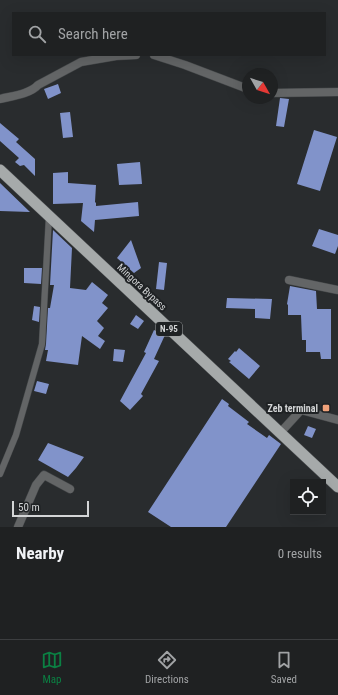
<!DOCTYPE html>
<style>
:root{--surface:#1f2122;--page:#2c2e2f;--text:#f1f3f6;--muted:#a1a3a5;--line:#3c3e40;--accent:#0b8043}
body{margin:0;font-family:"Roboto Condensed",sans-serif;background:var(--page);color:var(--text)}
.controls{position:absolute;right:12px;bottom:12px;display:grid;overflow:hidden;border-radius:0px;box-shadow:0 4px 16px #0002}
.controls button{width:36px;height:36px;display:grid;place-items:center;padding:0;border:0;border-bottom:1px solid var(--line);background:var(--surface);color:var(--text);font:20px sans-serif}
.compass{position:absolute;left:242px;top:68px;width:36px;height:36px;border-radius:50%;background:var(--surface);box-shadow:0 4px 16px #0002;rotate:129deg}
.scale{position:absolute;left:12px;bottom:10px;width:77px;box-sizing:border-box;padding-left:4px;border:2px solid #d3d5d6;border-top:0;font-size:11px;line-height:14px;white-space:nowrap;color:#d3d5d6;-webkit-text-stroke:3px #1f2224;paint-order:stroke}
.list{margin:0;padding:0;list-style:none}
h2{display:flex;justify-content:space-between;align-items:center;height:52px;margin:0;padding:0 16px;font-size:17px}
h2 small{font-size:13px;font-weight:400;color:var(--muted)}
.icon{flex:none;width:22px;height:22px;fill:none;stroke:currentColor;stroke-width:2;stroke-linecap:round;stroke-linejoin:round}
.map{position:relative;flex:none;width:338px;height:527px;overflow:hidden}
.search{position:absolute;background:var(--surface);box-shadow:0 4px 16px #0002;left:12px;right:12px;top:12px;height:44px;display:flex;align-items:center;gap:10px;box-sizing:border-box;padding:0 14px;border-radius:0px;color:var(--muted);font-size:15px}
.sheet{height:112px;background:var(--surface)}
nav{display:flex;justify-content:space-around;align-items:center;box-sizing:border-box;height:56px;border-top:1px solid var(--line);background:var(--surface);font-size:11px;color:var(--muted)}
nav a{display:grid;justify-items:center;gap:2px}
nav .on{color:var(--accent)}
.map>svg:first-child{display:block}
</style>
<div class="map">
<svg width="338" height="527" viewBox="0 0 338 527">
<rect width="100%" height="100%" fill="#292c2e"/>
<path fill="#8193ca" d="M58,84L61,93L48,99L44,89Z
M280,98L289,99L284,127L276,126Z
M70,112L73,137L63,138L60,113Z
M0,123L19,139L16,142L35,159V176L24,165L20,166L15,162L19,158L0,141Z
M314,130L337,137L320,191L297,184Z
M140,162L142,184L119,185L117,164Z
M68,172V183L96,185L95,202L96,203V206L138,202L139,216L95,220L94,232L81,221L83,203L53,204V173Z
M0,183L30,212L0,211Z
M319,229L338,235V246L335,254L312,246Z
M53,230L72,248L70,288L86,290L92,282L108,295L102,303L108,308L97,321L104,328L98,336L105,341L100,349L82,336L78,365L46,361L48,350H45L46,344L48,308H50L54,285H50Z
M131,240L141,268L134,273L117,258Z
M159,262L167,263L164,290L156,289Z
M24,268H42L41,284L24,283Z
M290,286L316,291L317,309H331V359H321L320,352H306V340H302L301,315H288V305L287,304Z
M227,298L272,299L270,319L255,318V309L226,308Z
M34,306L40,307L39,322L32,320Z
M136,315L144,321L138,329L130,324Z
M154,330L165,335L154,359L159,361L141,394L143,396L130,410L120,401L146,353L144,352Z
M239,348L260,366L249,379L229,362L231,361L228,359L235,351L236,352Z
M114,349L125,350L123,362L113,361Z
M37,381L49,384L46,394L34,391Z
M222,399L229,404L228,406L249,422L247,424L267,438L269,435L281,444L226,527H171L148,512Z
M308,426L316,429L312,438L304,435Z
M48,443L84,457L76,468L68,477L38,460Z"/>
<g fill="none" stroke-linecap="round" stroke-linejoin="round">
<defs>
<path id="service" d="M0,474L16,435L42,344L49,216"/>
<path id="minor" d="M154,55L185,65L248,89
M272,93L338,92
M0,99C12,96 30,94 38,85L81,62L116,56L136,55
M289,280L338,290
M280,433L301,410L338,420
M18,527L36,485L44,475L70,489"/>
<path id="trunk" d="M0,170L338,487"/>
</defs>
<use href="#service" stroke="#444749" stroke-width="7"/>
<use href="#minor" stroke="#444749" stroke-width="9"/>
<use href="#trunk" stroke="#444749" stroke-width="12"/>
<use href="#service" stroke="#636566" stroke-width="6"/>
<use href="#minor" stroke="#636566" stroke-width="8"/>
<use href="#trunk" stroke="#a6aaaa" stroke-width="11"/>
</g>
<rect fill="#f0a27a" stroke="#1f2224" stroke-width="1.5" x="322" y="404" width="8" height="8" rx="2"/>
<g text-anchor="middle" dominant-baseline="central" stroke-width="4" stroke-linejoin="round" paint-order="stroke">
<rect fill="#1f2224" stroke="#9d9fa1" stroke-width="1" x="156" y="322" width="26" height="14" rx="3"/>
<g font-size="9" font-weight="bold" fill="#d3d5d6">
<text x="169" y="329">N-95</text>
</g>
<g font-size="10" fill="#d3d5d6" stroke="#1f2224">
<text transform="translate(142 287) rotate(43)">Mingora Bypass</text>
</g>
<g font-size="10" font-weight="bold" fill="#d3d5d6" stroke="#1f2224" text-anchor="end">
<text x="318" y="408">Zeb terminal</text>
</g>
</g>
</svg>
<div class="controls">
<button><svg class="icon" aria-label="locate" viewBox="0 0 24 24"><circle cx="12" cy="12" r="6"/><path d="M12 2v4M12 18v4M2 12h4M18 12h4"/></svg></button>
</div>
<svg class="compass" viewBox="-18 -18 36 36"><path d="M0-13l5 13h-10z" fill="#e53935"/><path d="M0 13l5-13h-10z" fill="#a1a3a5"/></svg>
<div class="scale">50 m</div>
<div class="search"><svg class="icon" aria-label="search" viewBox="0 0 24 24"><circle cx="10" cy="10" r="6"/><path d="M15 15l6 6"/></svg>Search here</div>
</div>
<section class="sheet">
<h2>Nearby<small>0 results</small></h2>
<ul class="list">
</ul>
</section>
<nav>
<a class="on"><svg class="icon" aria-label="map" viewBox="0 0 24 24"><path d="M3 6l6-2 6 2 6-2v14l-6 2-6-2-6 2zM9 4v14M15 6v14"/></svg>Map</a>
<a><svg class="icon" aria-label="directions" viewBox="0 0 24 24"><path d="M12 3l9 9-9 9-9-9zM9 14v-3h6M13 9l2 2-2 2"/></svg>Directions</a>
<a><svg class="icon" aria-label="saved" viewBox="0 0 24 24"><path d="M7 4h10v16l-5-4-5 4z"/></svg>Saved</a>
</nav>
